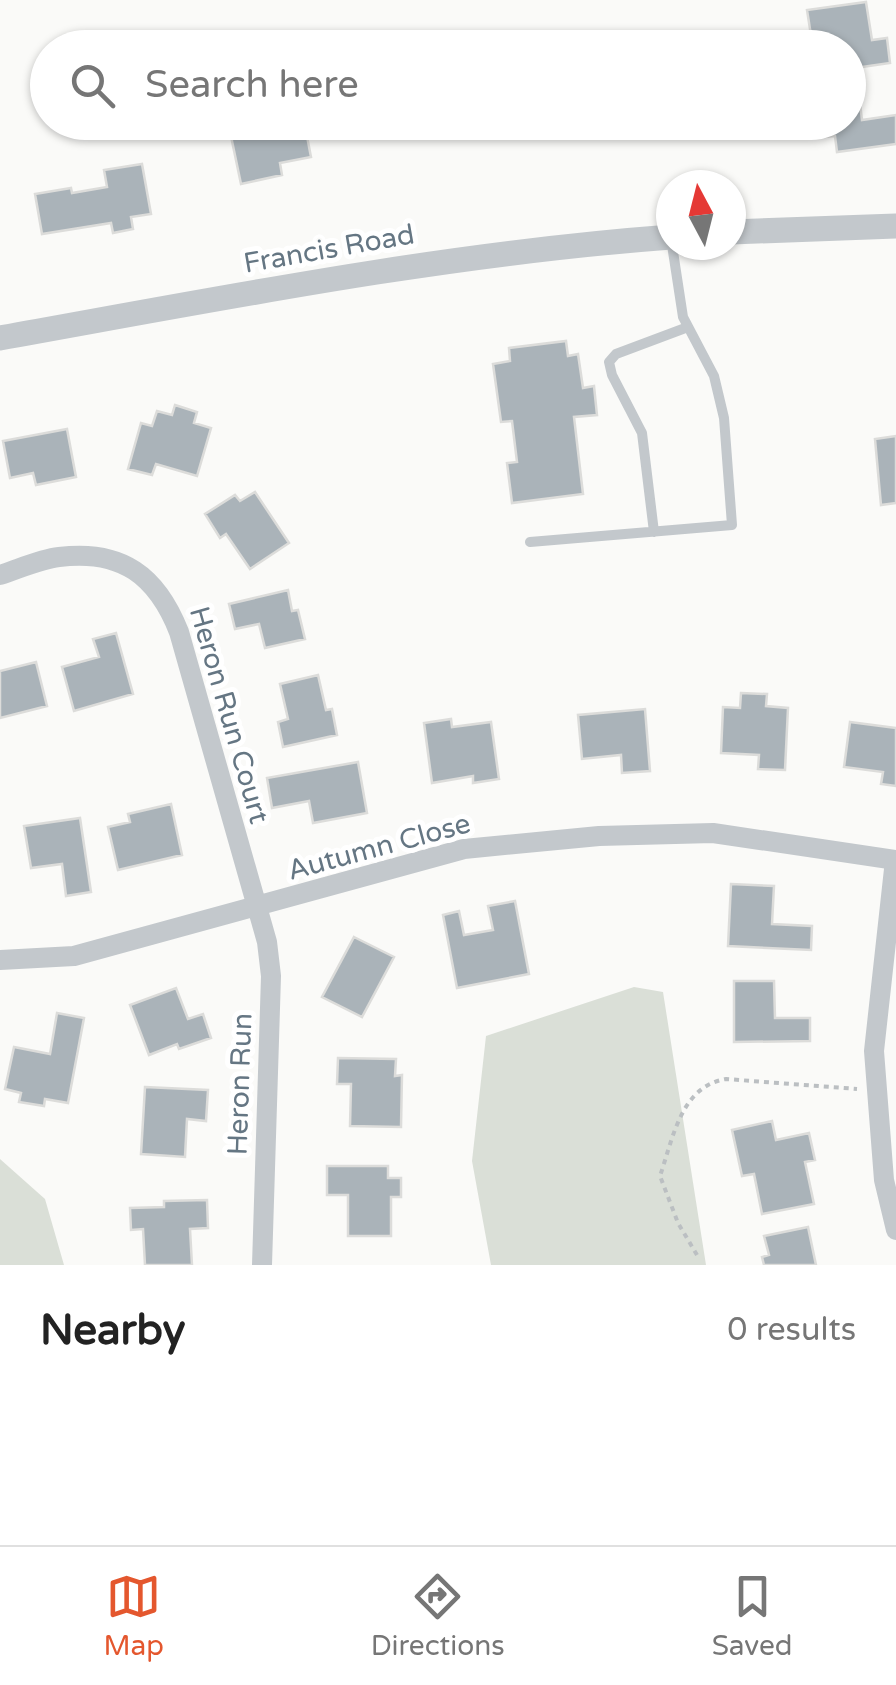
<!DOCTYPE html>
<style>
:root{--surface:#fff;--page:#f2f2f2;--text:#222;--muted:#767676;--line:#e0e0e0;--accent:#e4572e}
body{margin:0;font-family:"Varela Round",sans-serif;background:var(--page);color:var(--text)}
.compass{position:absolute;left:656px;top:170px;width:90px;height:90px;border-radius:50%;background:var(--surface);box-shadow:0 2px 8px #0004;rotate:353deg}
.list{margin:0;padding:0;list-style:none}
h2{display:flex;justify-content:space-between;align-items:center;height:130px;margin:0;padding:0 40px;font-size:42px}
h2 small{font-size:32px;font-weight:400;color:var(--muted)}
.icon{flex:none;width:55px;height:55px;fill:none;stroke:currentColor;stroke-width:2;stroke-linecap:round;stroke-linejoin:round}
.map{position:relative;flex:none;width:896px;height:1265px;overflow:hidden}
.search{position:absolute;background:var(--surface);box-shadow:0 2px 8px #0004;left:30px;right:30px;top:30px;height:110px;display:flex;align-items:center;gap:25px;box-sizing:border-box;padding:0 35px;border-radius:55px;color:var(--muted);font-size:38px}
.sheet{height:280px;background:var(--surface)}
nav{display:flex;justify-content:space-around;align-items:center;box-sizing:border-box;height:140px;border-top:2px solid var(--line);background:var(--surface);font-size:28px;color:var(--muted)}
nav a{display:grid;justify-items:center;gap:5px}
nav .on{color:var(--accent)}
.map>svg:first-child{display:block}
</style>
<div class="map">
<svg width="896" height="1265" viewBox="0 0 896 1265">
<rect width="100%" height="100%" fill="#fafaf8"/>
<path fill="#dadfd7" d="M634,987L663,992L706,1265H491L472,1161L486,1036Z
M0,1159L45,1199L64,1265H0Z"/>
<path fill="#aab3b9" stroke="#dcdcda" stroke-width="2.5" d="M866,2L872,40L887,38L890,63L848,69V48H813L807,10Z
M701,39L702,48H621V47Z
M860,103L862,120L896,115V144L837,152L835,136L825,137L823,122H848V104Z
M228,122H271L273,133L305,126L311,157L280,163L282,175L241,184Z
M142,164L151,214L131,217L133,229L113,233L111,223L42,234L35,194L71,188L72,193L107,187L104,170Z
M566,341L568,356L578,354L583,388L594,386L597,415L574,417L583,494L512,503L507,463L517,462L512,421L501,422L493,364L510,361L509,348Z
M175,405L197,412L194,423L211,428L197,476L156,464L152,475L128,469L141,423L152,426L157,411L172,415Z
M67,429L76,477L36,485L33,473L10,478L3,441Z
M896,436V503L881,505L875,439Z
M255,492L289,543L250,569L226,534L220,538L205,514L235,495L240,501Z
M288,590L292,611L298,610L305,639L265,648L259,624L235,629L229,604Z
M116,633L133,694L74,711L62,667L99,657L93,639Z
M36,662L47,706L0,718V671Z
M318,675L326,710L332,709L337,735L283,747L278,722L288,719L280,684Z
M741,693L767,694L766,706L788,708L785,770L758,769L759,755L721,753L723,707L740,708Z
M645,709L650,771L622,773L621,755L582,759L578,715Z
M451,719L452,727L491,722L499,779L473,783V776L432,783L424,723Z
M850,722L896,728V786L881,784L883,772L844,767Z
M358,762L367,813L313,823L309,801L272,808L267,778Z
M171,804L182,855L118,870L108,827L130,822L128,814Z
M80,818L91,892L66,896L62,864L31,868L24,826Z
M731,884L774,886L772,924L812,926L811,950L728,946Z
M515,901L529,974L457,988L443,915L459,911L464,935L493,930L488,906Z
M354,937L394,957L362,1017L322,997Z
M734,981H774L775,1018H810V1041L734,1042Z
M176,988L188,1019L203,1014L211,1038L179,1049L177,1044L149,1055L130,1005Z
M57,1013L84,1018L68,1103L45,1099L44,1106L19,1102L21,1093L5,1089L14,1047L50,1054Z
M338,1058L396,1059L395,1076L402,1075L401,1127L350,1126L351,1084H337Z
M145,1087L208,1090L206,1121L187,1119L185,1157L141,1154Z
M772,1121L776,1140L809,1133L815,1160L805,1162L814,1204L762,1214L754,1174L742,1176L732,1130Z
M327,1166H388V1178H401V1197H391V1236H348V1195H327Z
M207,1200L208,1228L190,1229L192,1265H145L143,1229L131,1230L130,1208L164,1207V1201Z
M808,1227L816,1265H764L762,1257L769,1255L764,1236Z"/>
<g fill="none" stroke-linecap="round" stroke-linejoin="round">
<path stroke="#bbbfc2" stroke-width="4" stroke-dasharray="5 5" stroke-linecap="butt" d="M697,1255L678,1223L660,1176C673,1138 681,1086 726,1079L857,1089"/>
<path stroke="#c3c8cc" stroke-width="10" d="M654,532L642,433L612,375L609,362L616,354L688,327
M530,542L732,525L724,418L714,376L683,317L672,245"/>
<path stroke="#c3c8cc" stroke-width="20" d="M0,575C19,569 40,559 59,557C122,549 157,576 179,632L267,942L271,976L262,1265
M895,860L874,1051L884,1180L896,1230
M0,960L74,956L464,849L599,836L713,833L896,860"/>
<path stroke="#c3c8cc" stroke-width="25" d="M731,232L896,226
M0,338C223,298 444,254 671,237"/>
</g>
<g text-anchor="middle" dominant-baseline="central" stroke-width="10" stroke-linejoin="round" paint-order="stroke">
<g font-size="28" fill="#657683" stroke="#fff">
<text transform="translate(329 249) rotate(-10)">Francis Road</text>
<text transform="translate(229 715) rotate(74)">Heron Run Court</text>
<text transform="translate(379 847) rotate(-15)">Autumn Close</text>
<text transform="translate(240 1084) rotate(-88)">Heron Run</text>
</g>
</g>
</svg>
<svg class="compass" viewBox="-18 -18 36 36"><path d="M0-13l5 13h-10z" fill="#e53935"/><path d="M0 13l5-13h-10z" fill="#767676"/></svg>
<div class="search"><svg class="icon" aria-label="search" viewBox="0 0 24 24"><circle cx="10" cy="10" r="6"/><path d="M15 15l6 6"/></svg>Search here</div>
</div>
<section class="sheet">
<h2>Nearby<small>0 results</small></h2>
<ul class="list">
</ul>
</section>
<nav>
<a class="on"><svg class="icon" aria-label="map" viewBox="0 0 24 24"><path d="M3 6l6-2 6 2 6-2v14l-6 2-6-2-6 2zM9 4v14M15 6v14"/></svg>Map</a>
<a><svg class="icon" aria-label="directions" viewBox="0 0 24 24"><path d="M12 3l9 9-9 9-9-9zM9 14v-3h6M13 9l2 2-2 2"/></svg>Directions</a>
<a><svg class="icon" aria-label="saved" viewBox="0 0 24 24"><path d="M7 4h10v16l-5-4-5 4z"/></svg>Saved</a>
</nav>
